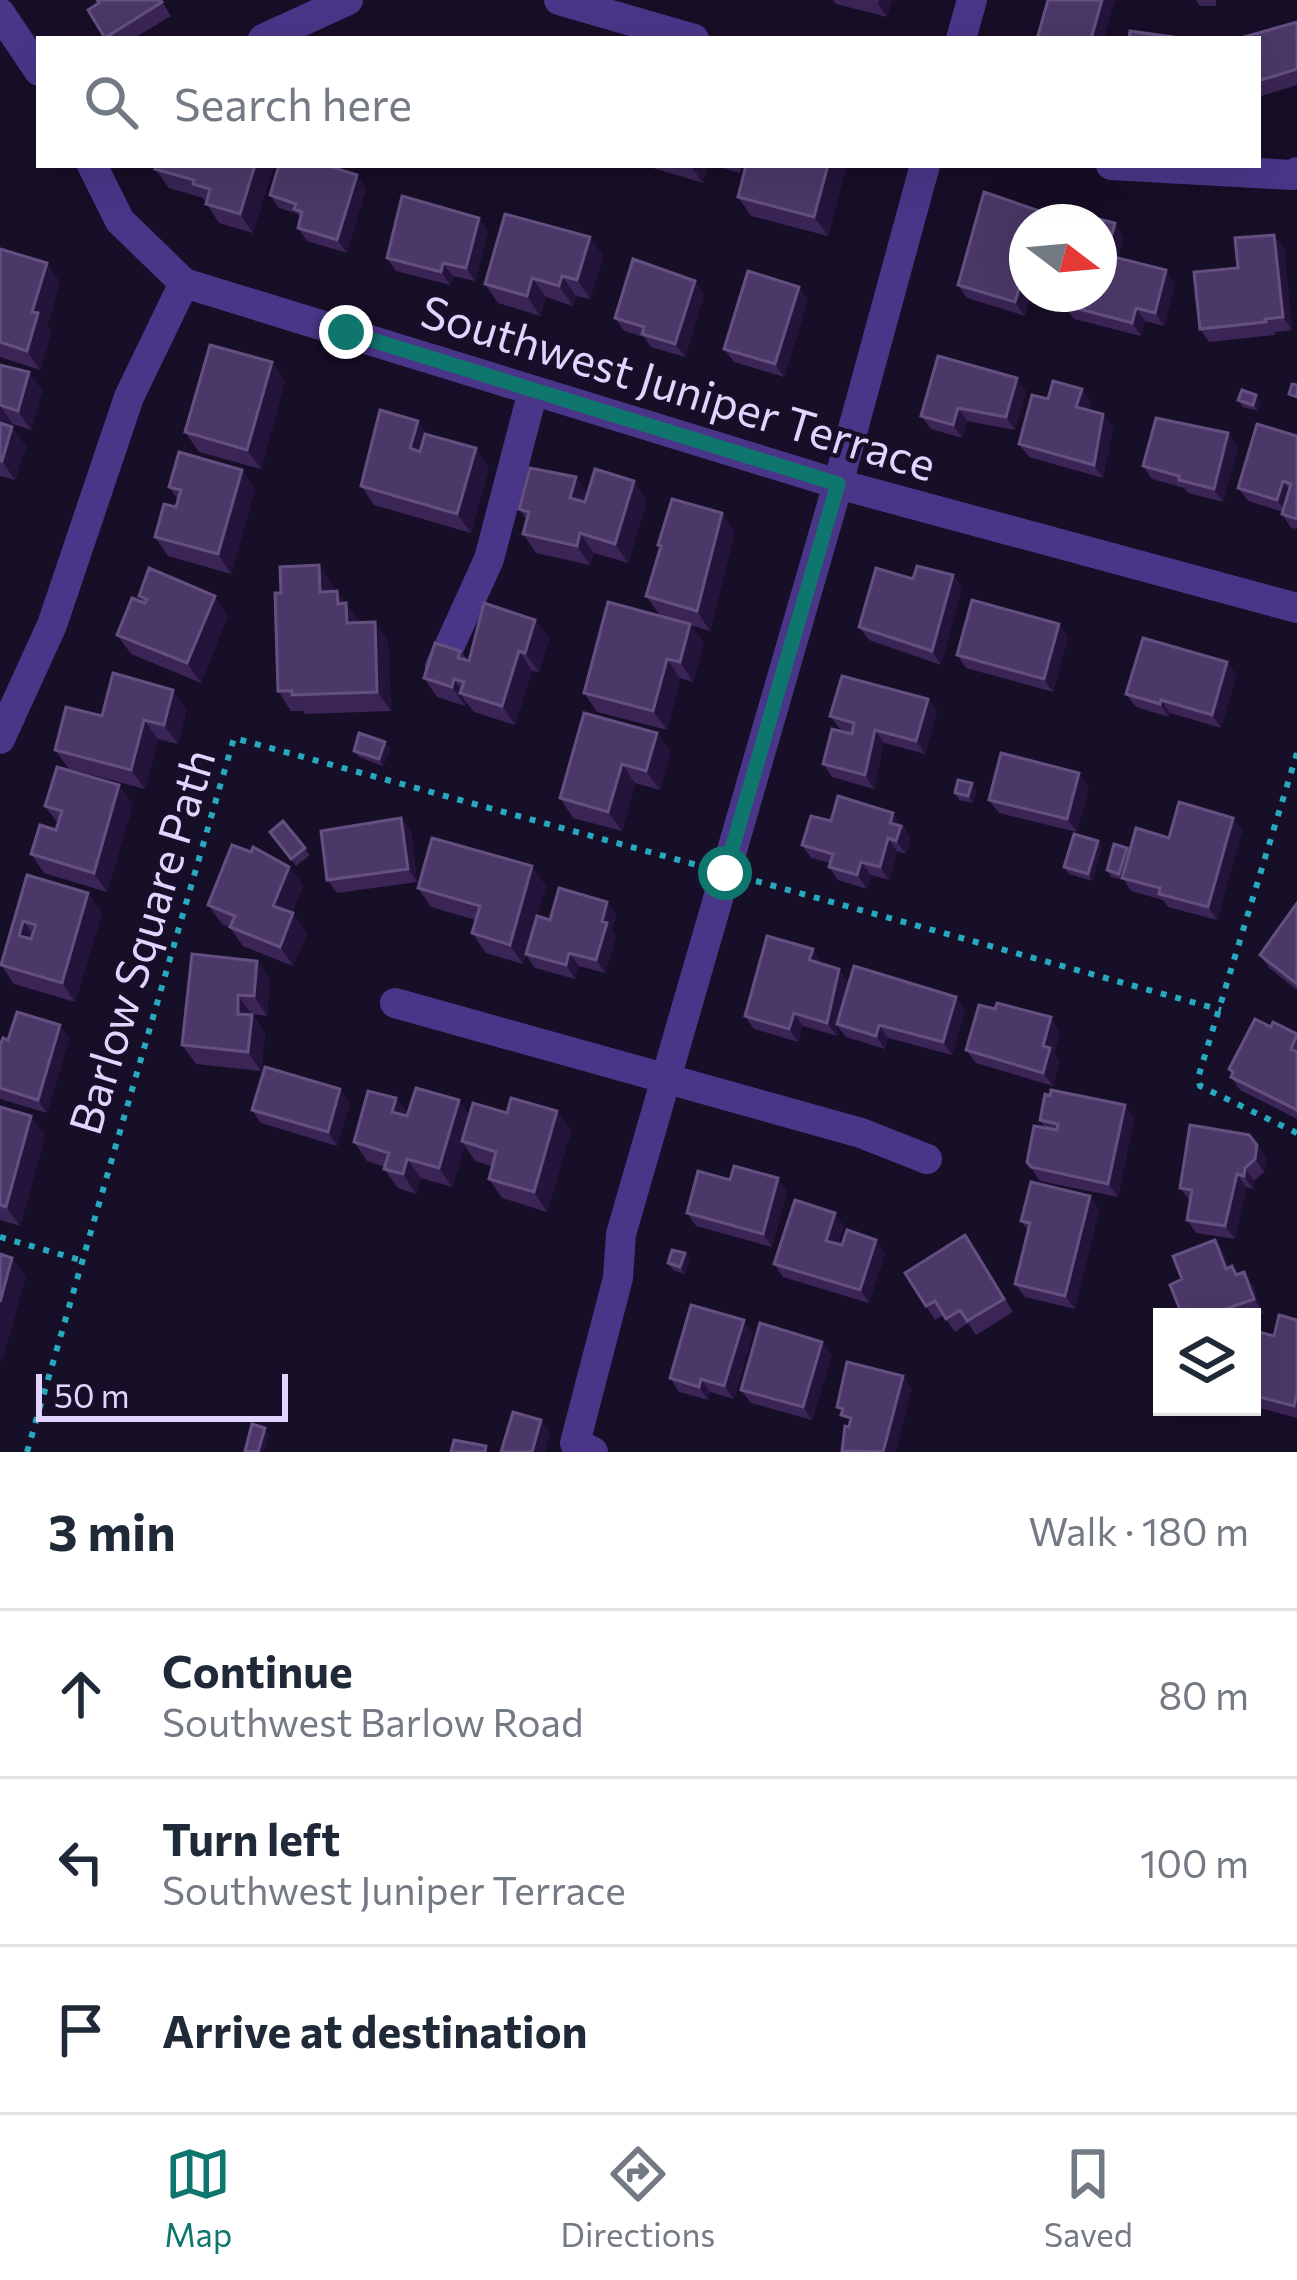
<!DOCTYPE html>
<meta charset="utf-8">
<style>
:root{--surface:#fff;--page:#f6f6f7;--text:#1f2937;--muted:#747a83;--line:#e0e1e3;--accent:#0f766e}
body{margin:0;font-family:Commissioner,sans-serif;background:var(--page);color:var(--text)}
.controls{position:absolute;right:36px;bottom:36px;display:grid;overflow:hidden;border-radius:0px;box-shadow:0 12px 48px #0002}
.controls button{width:108px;height:108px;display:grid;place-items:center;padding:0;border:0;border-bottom:3px solid var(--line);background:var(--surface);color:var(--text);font:60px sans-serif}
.compass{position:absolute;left:1009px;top:204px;width:108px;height:108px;border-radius:50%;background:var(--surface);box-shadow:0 12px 48px #0002;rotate:106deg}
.scale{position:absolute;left:36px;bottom:30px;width:252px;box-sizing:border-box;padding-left:12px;border:6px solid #e2d4ff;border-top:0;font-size:33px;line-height:42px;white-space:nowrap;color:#e2d4ff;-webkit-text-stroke:9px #170e27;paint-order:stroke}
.stop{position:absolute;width:36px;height:36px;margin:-27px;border:9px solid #0f766e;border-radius:50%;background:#fff}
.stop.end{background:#0f766e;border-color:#fff;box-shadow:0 3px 12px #0008}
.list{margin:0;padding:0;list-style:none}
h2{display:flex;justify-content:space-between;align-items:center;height:156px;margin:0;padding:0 48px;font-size:51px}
h2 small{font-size:39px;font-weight:400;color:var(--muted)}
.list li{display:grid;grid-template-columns:78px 1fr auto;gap:36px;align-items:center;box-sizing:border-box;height:168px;padding:0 48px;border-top:3px solid var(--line)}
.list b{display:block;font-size:45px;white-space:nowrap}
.list p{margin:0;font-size:39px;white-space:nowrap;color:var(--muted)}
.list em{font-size:39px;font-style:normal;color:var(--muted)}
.icon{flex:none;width:66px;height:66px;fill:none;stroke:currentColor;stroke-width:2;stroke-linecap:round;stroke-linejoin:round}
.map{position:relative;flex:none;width:1297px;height:1452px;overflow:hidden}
.search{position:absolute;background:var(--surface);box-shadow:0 12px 48px #0002;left:36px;right:36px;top:36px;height:132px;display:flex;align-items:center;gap:30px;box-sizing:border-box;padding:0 42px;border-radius:0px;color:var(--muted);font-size:45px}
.sheet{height:660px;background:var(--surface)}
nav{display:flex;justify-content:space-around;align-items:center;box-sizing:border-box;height:168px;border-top:3px solid var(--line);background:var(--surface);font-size:33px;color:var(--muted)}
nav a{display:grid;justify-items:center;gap:6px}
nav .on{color:var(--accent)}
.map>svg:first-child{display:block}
</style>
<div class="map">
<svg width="1297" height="1452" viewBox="0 0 1297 1452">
<rect width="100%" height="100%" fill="#170e27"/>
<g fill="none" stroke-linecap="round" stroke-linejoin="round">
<path stroke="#27a9c0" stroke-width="6" stroke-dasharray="6 9" stroke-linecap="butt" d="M1297,753L1198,1078L1200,1086L1297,1133
M756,881L1221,1010
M0,1237L80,1260
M27,1452L234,738L697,865"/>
<path stroke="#4a3689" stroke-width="30" d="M559,0L694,39
M0,13L39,71
M263,39L348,0
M961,39L972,0
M92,165L120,221L184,283L838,484L1297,608
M1111,165L1292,175L1297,172
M440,667L489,559L533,391
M0,739L52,625L129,397L184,283
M395,1003L861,1133L927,1159
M593,1452L575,1443L618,1278L621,1234L838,484L925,165"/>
</g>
<path fill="#3a2556" d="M161,0L171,16L133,39H106L88,10Z
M833,0H892L887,17L836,4Z
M1196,0H1216V6H1200Z
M1297,22V85L1258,97V39Z
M157,165H274L253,233L219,223L203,198L169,188L155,169Z
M643,165H709L703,183Z
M713,165H742L740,173Z
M746,165H847L828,236L751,216L738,197Z
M366,188L347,253L307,241L298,228L301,218L298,214L279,208L270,195Z
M984,192L1054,216L1058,222H1027V294H1031L1025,316L967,298L958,285Z
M488,231L475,281L453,276L450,285L396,271L387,258Z
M1124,237L1118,258L1175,283L1164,326L1145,321L1141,336L1074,319L1064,305Z
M1284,248L1292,330L1275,332V335L1209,342L1200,329L1238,268Z
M0,249L60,282L47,326L51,333L40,370L0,357Z
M603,256L590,299L576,296L573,306L546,297L540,316L498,303L485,284Z
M704,294L685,357L651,347L644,337L624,331L615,318Z
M808,300L784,377L734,362L724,349Z
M272,362L285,381L261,469L199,452L185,432Z
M0,365L29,372L42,391L31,430L13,424L12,427L26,447L15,480L0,476Z
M1026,391L1015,430L967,421L962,438L931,429L921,416Z
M1048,399L1091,402L1089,410L1103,414L1113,427L1103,478L1029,457L1019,444Z
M1238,400L1261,401L1258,411L1243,407Z
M427,434L489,468L471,533L374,505L361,486Z
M1297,436V529L1291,528L1282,514L1283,512L1248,501L1238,488Z
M1238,447L1223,502L1188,493L1184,488L1152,479L1143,466Z
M576,477L587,493L647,500L628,563L594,553L590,565L536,553L523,534L527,520L519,509Z
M169,487L255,489L231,574L168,556L155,537L176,507L178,500Z
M735,532L710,631L690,625L704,643L693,682L680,678L667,730L597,712L584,693L660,615L646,596L661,548L658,545Z
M953,575L962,588L941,665L869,640L859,627L913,579Z
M333,584V592L337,591L360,623L375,622L388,642L391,711L305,714L303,711H291L278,691Z
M139,596L228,615L201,683L131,654L117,635L143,602Z
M535,620L549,639L539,672L532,671L515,725L474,712L466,702L465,706L437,697L424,678L460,651L469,661Z
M1059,624L1068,637L1053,692L966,668L957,655Z
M1227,662L1236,675L1221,728L1170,713L1169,717L1136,707L1126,694Z
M928,699L937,712L925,754L884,743L874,789L832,777L823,764L852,733L840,729L830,716Z
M187,709L178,744L158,739L145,789L69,769L55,750L102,716Z
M657,733L671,752L660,790L635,783L622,831L573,818L560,798Z
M390,749L383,766L359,757L354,751Z
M1089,786L1077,832L999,813L989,800Z
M976,790L973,803L959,800L955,793Z
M133,804L107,892L44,873L31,854L56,830L58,824L45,806Z
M401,818L411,831L417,882L337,893L327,880Z
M1233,818L1242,831L1217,920L1168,907L1163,900L1131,891L1124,880L1111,877L1107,870L1127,848L1129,852Z
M283,821L310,855L296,866L270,832Z
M831,821L903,826L910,839L906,854L897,851L889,880L871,875L867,889L838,880L829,867L830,863L811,858L802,845Z
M1102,847L1092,881L1069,874L1064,867Z
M289,867L303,886L292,913L307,933L293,966L243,946L230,928L222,924L208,905Z
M27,875L102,913L75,1002L14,984L1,965Z
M546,886L537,916L550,920L607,902L616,915L612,930L616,936L605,973L579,966L575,979L535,968L526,955L523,964L486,953L472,933L476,920L431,907L418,888Z
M1297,903V990L1269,968L1260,955Z
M257,961L270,980L267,1016L252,1014L265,1034L261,1071L196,1064L182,1045Z
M822,962L821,964L848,982L844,998L965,1010L952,1055L888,1038L885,1049L846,1037L838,1027L837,1036L803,1026L798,1042L754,1029L745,1016Z
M995,1009L1060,1031L1054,1053L1059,1061L1053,1086L976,1063L966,1050Z
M1271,1027L1297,1034V1119L1240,1090L1231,1077L1232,1074L1229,1069Z
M69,1038L47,1113L0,1099V1045L8,1040Z
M396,1098L408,1115L459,1100L469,1115L557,1111L571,1131L547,1212L502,1198L489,1179L492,1166L475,1161L465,1146L452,1187L421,1178L416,1194L398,1188L384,1169L385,1167L367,1161L354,1142Z
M350,1102L337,1146L261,1123L252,1110Z
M0,1107L31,1116L45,1136L20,1226L0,1220Z
M1134,1118L1118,1197L1040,1181L1027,1162L1045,1128L1040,1120Z
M1257,1145L1267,1158L1264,1172L1254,1181L1253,1189L1246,1187L1235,1239L1196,1233L1187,1220L1190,1201L1180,1188Z
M730,1180L787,1191L772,1247L696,1226L687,1213Z
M1099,1209L1075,1309L1025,1297L1015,1284L1028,1231L1021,1221Z
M844,1226L838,1244L876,1240L885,1253L869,1303L783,1277L774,1264Z
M1215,1240L1224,1253L1229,1267L1232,1266L1238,1274L1253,1285L1263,1313L1250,1317H1183L1182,1279Z
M975,1248L1013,1312L976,1335L968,1323L955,1332L943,1315L935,1320L926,1306Z
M685,1253L689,1260L685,1274L673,1270L668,1263Z
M1297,1320V1418L1252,1406V1330L1274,1336Z
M753,1333L734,1399L710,1392L708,1400L679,1392L670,1378Z
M832,1355L812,1420L751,1403L741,1390Z"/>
<path fill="#24143b" d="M879,0H892L887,17L878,4Z
M1102,0H1115L1104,39H1091Z
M255,165H274L253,233L240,214Z
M690,165H709L703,183Z
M828,165H847L828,236L814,217Z
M357,175L366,188L347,253L337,240Z
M479,218L488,231L475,281L466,268Z
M1115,223L1124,237L1115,268L1106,255Z
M1274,235L1284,248L1292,330L1283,317Z
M590,237L603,256L590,299L577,280Z
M1027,262V294H1031L1025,316L1015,302Z
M47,263L60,282L47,326L51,333L40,370L27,351L32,312Z
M443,263L453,276L450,285L441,272Z
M1166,270L1175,283L1164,326L1155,313Z
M562,276L576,296L573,306L559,286Z
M532,278L546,297L540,316L527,296Z
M695,281L704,294L685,357L675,344Z
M799,287L808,300L784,377L775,364Z
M1136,308L1145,321L1141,336L1132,323Z
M272,362L285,381L261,469L247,450Z
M29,372L42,391L31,430L18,411Z
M1017,378L1026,391L1015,430L1006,417Z
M1082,389L1091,402L1086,420L1076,407Z
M1256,395L1261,401L1258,411L1253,405Z
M0,406L13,424L8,441L0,430Z
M958,408L967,421L962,438L953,425Z
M1103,414L1113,427L1103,478L1094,465Z
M418,421L431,440L423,467L410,448Z
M12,427L26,447L15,480L2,461Z
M1228,433L1238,447L1223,502L1214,489Z
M476,448L489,468L471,533L457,514Z
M242,470L255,489L231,574L218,554Z
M576,477L590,496L583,517L570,498Z
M634,481L647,500L628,563L615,544Z
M1283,481L1292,494L1287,513L1277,500Z
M722,513L735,532L710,631L697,611Z
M580,533L594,553L590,565L577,546Z
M319,565L333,584L334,612L320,592Z
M953,575L962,588L941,665L932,651Z
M337,591L360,622L347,623L338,604Z
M215,596L228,615L201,683L187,663Z
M535,620L549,639L539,672L525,653Z
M375,622L388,642L391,711L377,692Z
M690,624L704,643L693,682L680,662Z
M1059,624L1068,637L1053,692L1044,679Z
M519,651L532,671L515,725L502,706Z
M667,659L680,678L667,730L653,711Z
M1227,662L1236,675L1221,728L1212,715Z
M454,679L465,695L460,693L466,702L465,706L452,687Z
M173,690L187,709L178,744L164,725Z
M928,699L937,712L925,754L916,741Z
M1161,700L1170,713L1169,717L1160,704Z
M144,720L158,739L145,789L131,770Z
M875,730L884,743L874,789L865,775Z
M657,733L671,752L660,790L646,771Z
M385,742L390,749L383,766L379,759Z
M622,764L635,783L622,831L608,812Z
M1079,773L1089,786L1077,832L1067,819Z
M972,783L976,790L973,803L968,796Z
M119,785L133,804L107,892L94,873Z
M893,813L910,839L906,854L896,841L890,823Z
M401,818L411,831L417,882L408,869Z
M1233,818L1242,831L1217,920L1208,907Z
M888,838L897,851L889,880L880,867Z
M1098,841L1102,847L1092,881L1088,874Z
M1127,848L1131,854L1124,880L1119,874Z
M861,862L871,875L867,889L857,875Z
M532,866L546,886L523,964L510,945Z
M289,867L303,886L287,925L273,906Z
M88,893L102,913L75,1002L62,983Z
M607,902L616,915L612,930L616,936L605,973L596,960L602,921Z
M293,913L307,933L293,966L280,947Z
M23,921L37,940L19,936Z
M813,949L822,962L818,974L809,960Z
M569,953L579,966L575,979L566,965Z
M257,961L270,980L267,1016L254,996Z
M839,969L848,982L837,1036L827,1023Z
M238,995L265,1034L261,1071L248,1052L238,1014Z
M956,997L965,1010L952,1055L943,1042Z
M794,1013L803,1026L798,1042L789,1029Z
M1051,1017L1060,1031L1054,1053L1059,1061L1053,1086L1043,1073V1046Z
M60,1025L69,1038L47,1113L38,1100Z
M879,1025L888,1038L885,1049L876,1036Z
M340,1089L350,1102L337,1146L328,1132Z
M396,1098L409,1118L392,1112Z
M459,1100L472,1119L462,1141L465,1146L452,1187L439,1168Z
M1125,1105L1134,1118L1118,1197L1108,1184Z
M557,1111L571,1131L547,1212L534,1192Z
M31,1116L45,1136L20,1226L6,1207Z
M1257,1145L1267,1158L1264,1172L1255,1159Z
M407,1159L421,1178L416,1194L403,1174Z
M1245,1168L1254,1181L1253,1189L1244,1176Z
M1237,1174L1246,1187L1235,1239L1225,1226Z
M778,1178L787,1191L772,1247L763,1234Z
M1090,1196L1099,1209L1075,1309L1065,1296Z
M835,1213L844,1226L835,1254L826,1241Z
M876,1240L885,1253L869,1303L860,1290Z
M1215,1240L1224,1253L1235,1282L1226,1269Z
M685,1253L689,1260L685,1274L680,1267Z
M12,1258L26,1277L2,1362L0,1358V1302Z
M1244,1272L1253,1285L1263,1313L1254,1299Z
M744,1320L753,1333L734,1399L724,1386Z
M822,1342L832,1355L812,1420L803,1407Z
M903,1376L912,1389L896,1452H883Z
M701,1379L710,1392L708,1400L699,1387Z
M541,1420L550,1433L545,1452H532Z
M265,1428L269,1435L264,1452H258Z"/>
<path fill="#4c3868" stroke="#635080" stroke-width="3" fill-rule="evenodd" d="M97,0H160L162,2L105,38L88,10L99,3Z
M1048,0H1102L1091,39H1037Z
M1297,22V69L1258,81V39H1237Z
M1130,31L1188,39H1129Z
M157,165H255L240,214L206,204L210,189L193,184L194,180L155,169Z
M279,165H325L357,175L337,240L298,228L302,212L294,209L296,204L270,195Z
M746,165H828L814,217L738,197Z
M984,192L1054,216L1052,222H1027V262L1015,302L958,285Z
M402,196L479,218L466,268L443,263L441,272L387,258Z
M1071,212L1115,223L1106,255L1166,270L1155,313L1136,308L1132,323L1064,305L1067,294H1099V222H1068Z
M505,214L590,237L577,280L562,276L559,286L532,278L527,296L485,284Z
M1274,235L1283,317L1265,319L1266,322L1200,329L1194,272L1238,268L1235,238Z
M0,249L47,263L32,312L38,313L27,351L0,342Z
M633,259L695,281L675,344L642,334L644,327L615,318Z
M748,271L799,287L775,364L724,349Z
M210,345L272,362L247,450L185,432Z
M938,356L1017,378L1006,417L958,408L953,425L921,416Z
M0,365L29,372L18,411L0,405Z
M1053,381L1082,389L1076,407L1103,414L1094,465L1019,444L1032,395L1048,399Z
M1292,384L1297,385V397L1289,394Z
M1242,390L1256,395L1253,405L1238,400Z
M380,410L418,421L410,448L420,452L425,434L476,448L457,514L361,486Z
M1156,418L1228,433L1214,489L1179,480V476L1143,466Z
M0,423L12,427L2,461H0Z
M1257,424L1297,436V519L1282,514L1291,484L1283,481L1277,500L1238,488Z
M179,452L242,470L218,554L155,537L164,504L176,507L181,490L169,487Z
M530,468L576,477L570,498L585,502L595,469L634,481L615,544L580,533L577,546L523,534L529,512L519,509Z
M672,499L722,513L697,611L646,596L661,546L658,545Z
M319,565L320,592L337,591L338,604L346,603L347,623L375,622L377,692L292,695V691H278L275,593H281L280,567Z
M917,566L953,575L932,651L859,627L876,568L913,579Z
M149,568L215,596L187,663L117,635L132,598L145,603L147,599L139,596Z
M972,600L1059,624L1044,679L957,655Z
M608,602L690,624L680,662L667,659L653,711L584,693Z
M484,603L535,620L525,653L519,651L502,706L460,693L464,682L454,679L452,687L424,678L435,643L460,651L458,658L469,661Z
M1143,638L1227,662L1212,715L1161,700L1160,704L1126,694Z
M113,673L173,690L164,725L144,720L131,770L55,750L66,707L102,716Z
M842,676L928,699L916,741L875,730L865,775L823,764L832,729L852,734L854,723L830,716Z
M584,713L657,733L646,771L622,764L608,812L560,798Z
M359,733L385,742L379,759L354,751Z
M1001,753L1079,773L1067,819L989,800Z
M57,767L119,785L94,873L31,854L40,825L56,830L62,811L45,806Z
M958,780L972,783L968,796L955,793Z
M838,796L893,813L890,823L901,826L896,841L888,838L880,867L861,862L857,875L829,867L833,854L802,845L811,816L831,821Z
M1179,802L1233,818L1208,907L1159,894L1160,888L1122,878L1136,828L1169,838Z
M401,818L408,869L327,880L321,831Z
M283,821L305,848L291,859L270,832Z
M1074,834L1098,841L1088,874L1064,867Z
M432,838L532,866L510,945L472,933L480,906L418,888Z
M1114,844L1127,848L1119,874L1107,870Z
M232,845L251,852L253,847L289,867L273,906L293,913L280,947L230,927L235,916L208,905Z
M27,875L88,893L62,983L1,965ZM23,921L36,925L31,939L19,936Z
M559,888L607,902L602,921L607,923L596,960L569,953L566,965L526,954L537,916L550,920Z
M1297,903V984L1260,955Z
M767,936L813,949L809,960L839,969L827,1023L794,1013L789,1029L745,1016Z
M192,954L257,961L254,996L238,995V1014L252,1015L248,1052L182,1045Z
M854,966L956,997L943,1042L879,1025L876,1036L837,1024Z
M997,1003L1051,1017L1043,1046L1050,1048L1043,1073L966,1050L979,1005L995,1009Z
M17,1012L60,1025L38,1100L0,1088V1045L3,1038L8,1040Z
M1255,1019L1271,1027L1273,1022L1297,1034L1291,1049L1297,1052V1110L1231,1077L1233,1072L1229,1069Z
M265,1067L340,1089L328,1132L252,1110Z
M416,1088L459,1100L439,1168L407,1159L403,1174L384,1169L389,1153L354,1142L368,1091L396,1098L392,1112L407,1116Z
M1051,1090L1125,1105L1108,1184L1031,1167L1027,1162L1034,1126L1057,1130L1058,1124L1040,1120L1045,1094L1050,1096Z
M511,1098L557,1111L534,1192L489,1179L496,1152L462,1141L473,1103L507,1113Z
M0,1107L31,1116L6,1207L0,1205Z
M1190,1125L1249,1135L1257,1145L1255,1159L1245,1168L1244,1176L1237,1174L1225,1226L1187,1220L1192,1190L1180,1188Z
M734,1166L778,1178L763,1234L687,1213L698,1171L730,1180Z
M1031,1182L1090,1196L1065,1296L1015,1284L1030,1223L1021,1221Z
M795,1200L835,1213L826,1241L842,1245L847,1230L876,1240L860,1290L774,1264Z
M965,1235L1004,1299L967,1321L960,1310L946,1319L935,1301L926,1306L905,1273Z
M1215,1240L1226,1269L1232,1266L1236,1275L1244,1272L1254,1299L1203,1317H1183L1170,1285L1182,1279L1173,1256Z
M672,1250L685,1253L680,1267L668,1263Z
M0,1254L12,1258L0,1302Z
M691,1305L744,1320L724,1386L701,1379L699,1387L670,1378Z
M1279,1315L1297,1320V1393L1294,1406L1252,1395V1330L1274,1336Z
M760,1323L822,1342L803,1407L741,1390Z
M847,1362L903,1376L883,1452L842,1451L845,1426L849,1427L851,1418L841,1415L843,1409L837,1407Z
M513,1412L541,1420L532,1452H501Z
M252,1424L265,1428L258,1452L245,1451Z
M454,1440L486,1446L485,1452H451Z"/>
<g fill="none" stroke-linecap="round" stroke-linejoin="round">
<path stroke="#0f766e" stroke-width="15" d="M346,332L838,484L725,873"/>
</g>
<g text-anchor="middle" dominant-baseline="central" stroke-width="9" stroke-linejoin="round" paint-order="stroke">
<g font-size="45" fill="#e2d4ff" stroke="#170e27">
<text transform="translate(679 386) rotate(17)">Southwest Juniper Terrace</text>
<text transform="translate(140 941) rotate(-73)">Barlow Square Path</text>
</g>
</g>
</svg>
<div class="controls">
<button><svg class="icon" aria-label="layers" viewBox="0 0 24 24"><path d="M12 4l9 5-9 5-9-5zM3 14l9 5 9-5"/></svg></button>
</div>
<svg class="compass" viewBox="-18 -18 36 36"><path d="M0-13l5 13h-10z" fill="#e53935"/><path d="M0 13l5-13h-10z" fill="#747a83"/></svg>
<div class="scale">50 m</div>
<div class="stop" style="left:725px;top:873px"></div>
<div class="stop end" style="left:346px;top:332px"></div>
<div class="search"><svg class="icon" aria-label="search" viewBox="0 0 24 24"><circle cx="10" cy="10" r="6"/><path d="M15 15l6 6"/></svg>Search here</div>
</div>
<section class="sheet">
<h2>3 min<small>Walk · 180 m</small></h2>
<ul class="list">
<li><svg class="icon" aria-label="ahead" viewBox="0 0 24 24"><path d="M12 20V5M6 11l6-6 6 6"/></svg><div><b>Continue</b><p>Southwest Barlow Road</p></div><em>80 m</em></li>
<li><svg class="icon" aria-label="left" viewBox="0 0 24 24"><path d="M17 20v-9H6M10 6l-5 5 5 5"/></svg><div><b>Turn left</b><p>Southwest Juniper Terrace</p></div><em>100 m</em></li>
<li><svg class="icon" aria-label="arrive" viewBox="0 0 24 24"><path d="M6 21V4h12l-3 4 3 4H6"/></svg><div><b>Arrive at destination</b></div></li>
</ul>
</section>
<nav>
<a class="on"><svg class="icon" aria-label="map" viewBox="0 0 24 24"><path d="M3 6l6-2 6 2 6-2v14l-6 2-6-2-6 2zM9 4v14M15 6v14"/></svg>Map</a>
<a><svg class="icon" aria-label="directions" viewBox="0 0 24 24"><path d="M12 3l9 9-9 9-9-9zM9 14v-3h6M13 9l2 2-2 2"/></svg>Directions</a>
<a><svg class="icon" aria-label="saved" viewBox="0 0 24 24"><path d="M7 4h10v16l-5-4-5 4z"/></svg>Saved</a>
</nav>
